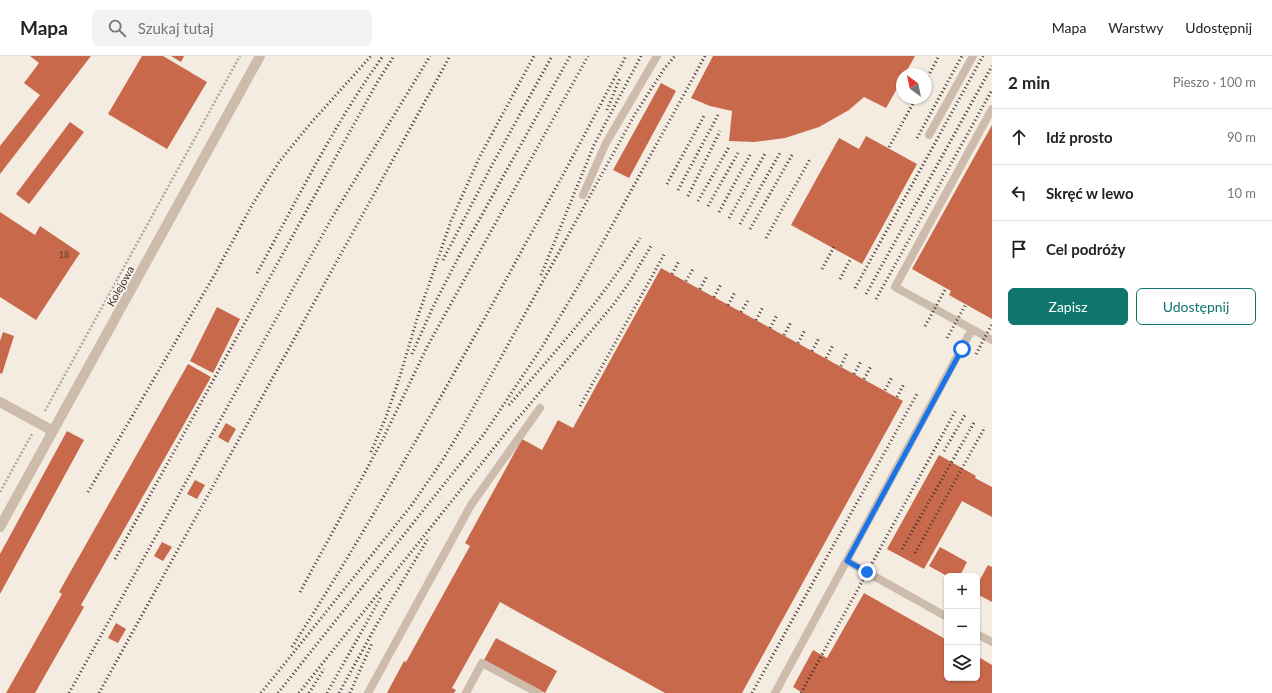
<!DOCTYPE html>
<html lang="pl">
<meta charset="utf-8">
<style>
:root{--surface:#fff;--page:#f2f2f2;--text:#222;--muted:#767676;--line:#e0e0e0;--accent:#0f766e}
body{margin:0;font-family:Lato,sans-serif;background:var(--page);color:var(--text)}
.controls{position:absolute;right:12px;bottom:12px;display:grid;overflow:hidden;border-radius:6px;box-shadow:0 1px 3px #0004}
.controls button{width:36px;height:36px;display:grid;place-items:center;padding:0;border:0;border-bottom:1px solid var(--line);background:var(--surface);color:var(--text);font:20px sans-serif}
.compass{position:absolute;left:896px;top:12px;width:36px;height:36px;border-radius:50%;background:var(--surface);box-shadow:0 1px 3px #0004;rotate:327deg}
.stop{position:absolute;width:12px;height:12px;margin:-9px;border:3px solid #1a73e8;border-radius:50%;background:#fff}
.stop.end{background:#1a73e8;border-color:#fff;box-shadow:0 1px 4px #0008}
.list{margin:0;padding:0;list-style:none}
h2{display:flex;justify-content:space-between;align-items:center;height:52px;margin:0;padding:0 16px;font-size:17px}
h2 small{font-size:13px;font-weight:400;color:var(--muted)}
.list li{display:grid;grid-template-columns:26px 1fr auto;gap:12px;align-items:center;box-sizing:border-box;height:56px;padding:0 16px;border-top:1px solid var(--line)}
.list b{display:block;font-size:15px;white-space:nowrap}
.list em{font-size:13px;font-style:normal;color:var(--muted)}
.actions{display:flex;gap:8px;padding:12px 16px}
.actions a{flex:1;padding:9px 0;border:1px solid var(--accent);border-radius:6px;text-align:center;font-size:14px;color:var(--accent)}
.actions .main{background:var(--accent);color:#fff}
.icon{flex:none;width:22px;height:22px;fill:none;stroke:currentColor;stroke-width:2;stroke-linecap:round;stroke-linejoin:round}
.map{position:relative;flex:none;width:992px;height:637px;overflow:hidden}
header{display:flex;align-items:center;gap:24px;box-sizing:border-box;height:56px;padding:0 20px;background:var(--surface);border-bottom:1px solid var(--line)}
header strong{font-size:19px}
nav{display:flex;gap:22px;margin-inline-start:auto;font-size:14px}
.search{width:280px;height:36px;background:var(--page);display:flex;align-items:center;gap:10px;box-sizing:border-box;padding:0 14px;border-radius:6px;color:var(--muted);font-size:15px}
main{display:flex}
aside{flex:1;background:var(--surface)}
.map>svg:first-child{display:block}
</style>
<header>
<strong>Mapa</strong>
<div class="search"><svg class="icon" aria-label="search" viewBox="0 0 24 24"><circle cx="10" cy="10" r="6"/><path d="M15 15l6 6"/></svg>Szukaj tutaj</div>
<nav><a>Mapa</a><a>Warstwy</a><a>Udostępnij</a></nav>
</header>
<main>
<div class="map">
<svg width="992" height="637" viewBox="0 0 992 637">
<rect width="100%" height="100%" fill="#f4ebe1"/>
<path fill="#c8694b" d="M30,0H91L0,118V90L40,39L24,27L39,7Z
M142,0H163L207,26L167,93L108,58Z
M171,0H184L181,6Z
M713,0H915L905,18H902V24L886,52L864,41L849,54L819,71L785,82L754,86L729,85L732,55L710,50L691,42Z
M661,27L676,35L629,122L613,114Z
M70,66L84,76L29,148L16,138Z
M992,69V263L949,239L951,235L912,213Z
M866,80L917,108L862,208L791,169L839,82L859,93Z
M0,156L35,179L40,170L80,197L36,264L0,241Z
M661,212L903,345L742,637H665L500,546L452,632L456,634L454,637H387L404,605L406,606L470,490L465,487L522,383L542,394L558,364L573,372Z
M217,251L240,263L213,317L190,305Z
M3,276L14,280L2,318L0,317V285Z
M188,308L211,321L81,549L84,551L35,637H6L62,538L59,536Z
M226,367L236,373L228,387L218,381Z
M67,375L84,384L0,538V498Z
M939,399L976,420L975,422L992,431V461L962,445L924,513L887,493Z
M195,424L205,429L197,443L187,438Z
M162,486L172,491L163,505L154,500Z
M940,491L967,506L960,520H947L929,510Z
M988,509L992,511V546L977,538V529Z
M864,537L947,584V622H977V600L992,609V637H803L793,631L813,594L827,602Z
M116,567L126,573L118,587L108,582Z
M496,582L557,615L545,637L484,604Z"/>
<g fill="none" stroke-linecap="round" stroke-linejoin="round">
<path stroke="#b9a596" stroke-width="2.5" stroke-dasharray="2 2" stroke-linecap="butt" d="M45,355L240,0
M0,436L32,378"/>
<path stroke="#cdbbac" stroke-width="8" d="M992,53L895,231L992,284
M929,79L973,0
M583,139L606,87L657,0
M847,505L947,561
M977,578L992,586
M368,637L471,449L540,352
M466,637L482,607L538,637
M775,637L972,273"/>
<path stroke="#cdbbac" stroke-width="10" d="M0,346L53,375"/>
<path stroke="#cdbbac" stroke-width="10" d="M0,471L260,0"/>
<path stroke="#3b302b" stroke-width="3" stroke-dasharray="1 3" stroke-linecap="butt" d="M926,24L939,0
M607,54L620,22
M917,82L962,0
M889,91L916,42
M667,128L705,58
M678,134L718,59
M688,140L720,75
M698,145L729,91
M708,150L738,97
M719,156L751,97
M729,162L766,96
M740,168L781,95
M750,173L792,99
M766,182L810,103
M443,204L492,109L552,0
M822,213L834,191
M257,217C297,144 334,68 383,0
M672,218L679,205
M541,219L594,89L641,0
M840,223L851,202
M686,225L693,213
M855,232L983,0
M700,233L707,220
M866,238L992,10
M714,241L721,228
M876,243L992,34
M728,249L735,236
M741,256L749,243
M756,264L763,251
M925,270L946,232
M770,272L777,259
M784,279L791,266
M947,282L966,248
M798,287L805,274
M812,295L819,282
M412,298L432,253L458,202L570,0
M976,298L992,268
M826,302L833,289
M841,310L847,297
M854,318L861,305
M864,323L871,310
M885,334L892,321
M897,341L904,328
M509,349C555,296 603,243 640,182
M580,350L665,197
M944,395L965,359
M371,396L386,361L400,320L417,263L451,165L480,100L534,0
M88,436L215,218L252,149L279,106L310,68L371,0
M902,493L975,365
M915,497L985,371
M115,503L348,79L378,25L394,0
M300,536L383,383L428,289L588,0
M292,591C356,491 414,389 472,285C524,191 576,96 626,0
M69,637L333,160L430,0
M99,637L450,0
M261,637L411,450L442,405L462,372L635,58L664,13L675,0
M278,637L484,378L542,291L587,215L705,0
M299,637L509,373L613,249L629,227L651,190
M309,637L324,613
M327,637L381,541
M339,637L377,568L429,481
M350,637L372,587
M752,637L918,336
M801,637L956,354"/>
</g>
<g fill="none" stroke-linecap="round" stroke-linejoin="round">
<path stroke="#1a73e8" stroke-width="5" d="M867,516L847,505L962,293"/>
</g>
<g text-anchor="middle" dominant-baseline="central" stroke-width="3.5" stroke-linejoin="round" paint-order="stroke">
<g font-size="9" fill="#5e3e33">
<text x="64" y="198">18</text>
</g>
<g font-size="11" fill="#3b302b" stroke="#fbf5ee">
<text transform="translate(120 230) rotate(-61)">Kolejowa</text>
</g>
</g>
</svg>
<div class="controls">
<button>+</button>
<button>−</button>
<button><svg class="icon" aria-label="layers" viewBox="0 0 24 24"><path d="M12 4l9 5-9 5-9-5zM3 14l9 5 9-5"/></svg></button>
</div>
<svg class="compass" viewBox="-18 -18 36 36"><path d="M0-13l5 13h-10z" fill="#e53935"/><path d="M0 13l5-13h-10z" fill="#767676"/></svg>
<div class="stop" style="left:962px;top:293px"></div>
<div class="stop end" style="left:867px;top:516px"></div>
</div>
<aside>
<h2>2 min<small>Pieszo · 100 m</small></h2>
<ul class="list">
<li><svg class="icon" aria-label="ahead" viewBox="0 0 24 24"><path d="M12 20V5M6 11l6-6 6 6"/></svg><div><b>Idź prosto</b></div><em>90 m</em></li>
<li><svg class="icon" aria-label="left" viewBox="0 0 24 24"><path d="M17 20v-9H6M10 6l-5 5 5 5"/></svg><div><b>Skręć w lewo</b></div><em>10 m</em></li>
<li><svg class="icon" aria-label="arrive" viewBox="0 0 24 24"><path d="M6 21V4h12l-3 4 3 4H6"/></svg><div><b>Cel podróży</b></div></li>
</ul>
<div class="actions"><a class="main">Zapisz</a><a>Udostępnij</a></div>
</aside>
</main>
